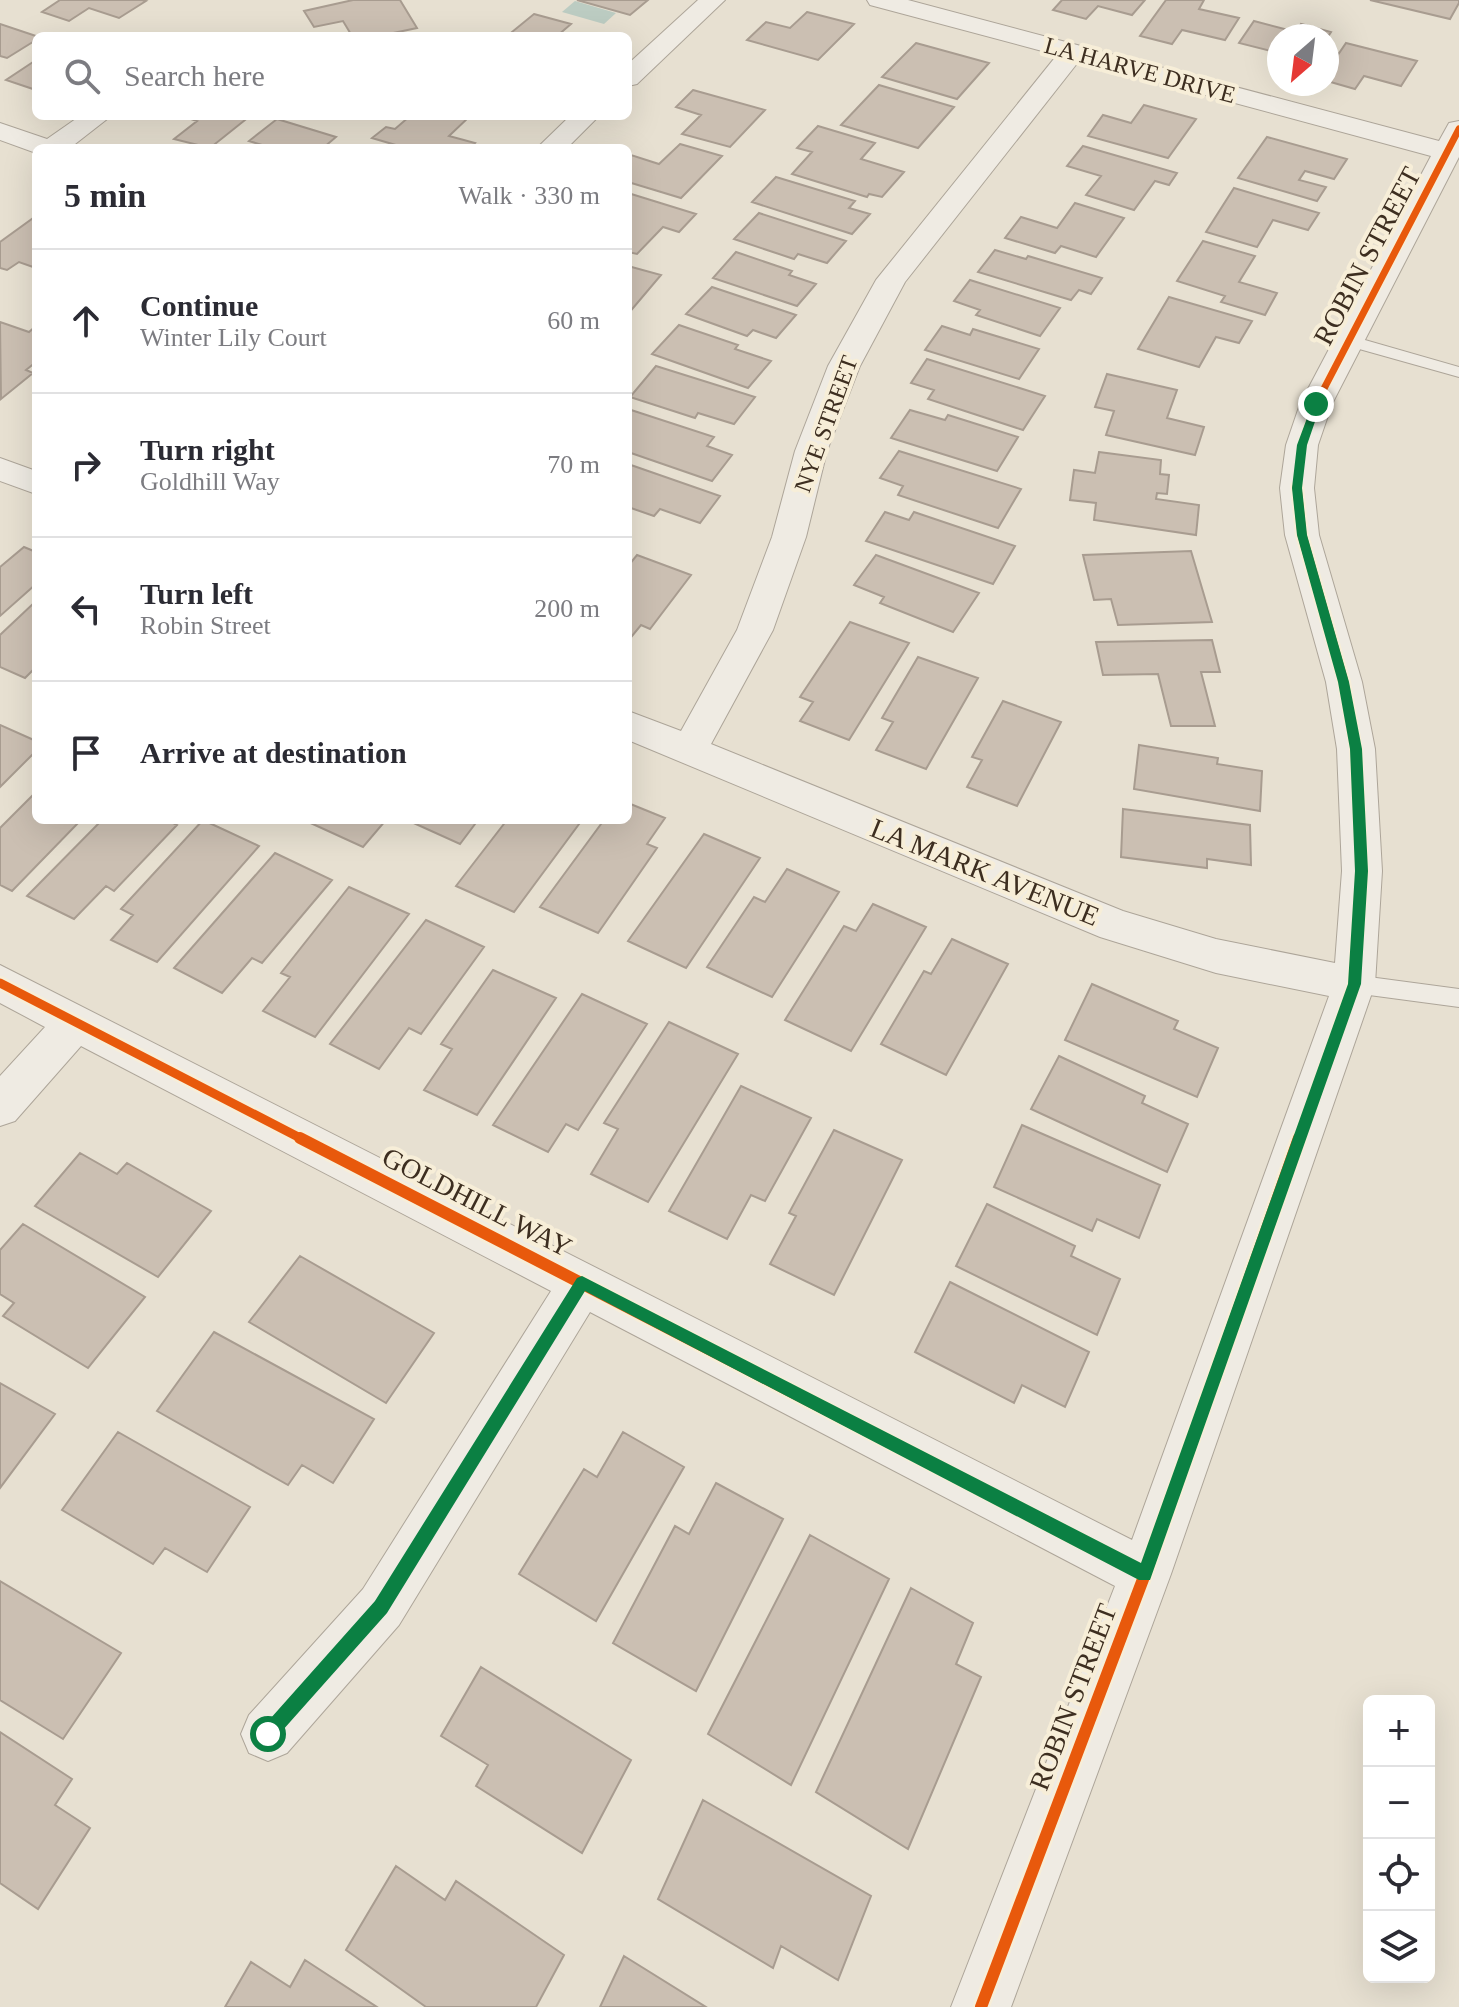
<!DOCTYPE html>
<meta charset="utf-8">
<style>
:root{--surface:#fff;--page:#f7f7f7;--text:#2b2b33;--muted:#7c7c81;--line:#e1e1e2}
body{margin:0;font-family:"Times New Roman",serif;background:var(--page);color:var(--text)}
.controls{position:absolute;right:24px;bottom:24px;display:grid;overflow:hidden;border-radius:12px;box-shadow:0 8px 32px #0002}
.controls button{width:72px;height:72px;display:grid;place-items:center;padding:0;border:0;border-bottom:2px solid var(--line);background:var(--surface);color:var(--text);font:40px sans-serif}
.compass{position:absolute;left:1267px;top:24px;width:72px;height:72px;border-radius:50%;background:var(--surface);box-shadow:0 8px 32px #0002;rotate:208deg}
.stop{position:absolute;width:24px;height:24px;margin:-18px;border:6px solid #0b8043;border-radius:50%;background:#fff}
.stop.end{background:#0b8043;border-color:#fff;box-shadow:0 2px 8px #0008}
.list{margin:0;padding:0;list-style:none}
h2{display:flex;justify-content:space-between;align-items:center;height:104px;margin:0;padding:0 32px;font-size:34px}
h2 small{font-size:26px;font-weight:400;color:var(--muted)}
.list li{display:grid;grid-template-columns:52px 1fr auto;gap:24px;align-items:center;box-sizing:border-box;height:144px;padding:0 32px;border-top:2px solid var(--line)}
.list b{display:block;font-size:30px;white-space:nowrap}
.list p{margin:0;font-size:26px;white-space:nowrap;color:var(--muted)}
.list em{font-size:26px;font-style:normal;color:var(--muted)}
.icon{flex:none;width:44px;height:44px;fill:none;stroke:currentColor;stroke-width:2;stroke-linecap:round;stroke-linejoin:round}
.map{position:relative;flex:none;width:1459px;height:2007px;overflow:hidden}
.search{position:absolute;background:var(--surface);box-shadow:0 8px 32px #0002;left:32px;top:32px;width:600px;height:88px;display:flex;align-items:center;gap:20px;box-sizing:border-box;padding:0 28px;border-radius:12px;color:var(--muted);font-size:30px}
.panel{position:absolute;background:var(--surface);box-shadow:0 8px 32px #0002;left:32px;top:144px;width:600px;height:680px;border-radius:12px}
.map>svg:first-child{display:block}
</style>
<div class="map">
<svg width="1459" height="2007" viewBox="0 0 1459 2007">
<rect width="100%" height="100%" fill="#e7e0d1"/>
<path fill="#bcccc2" d="M575,1L616,13L604,24L562,12Z"/>
<path fill="#cbbfb2" stroke="#a89c90" stroke-width="2" d="M60,0H142L146,1L119,18L89,8L69,21L42,12Z
M353,0H400L417,28L379,36H352L343,21L314,27L304,11Z
M577,0H648L630,15Z
M1062,0H1145L1132,15L1098,6L1086,19L1053,10Z
M1166,0H1204L1199,9L1239,18L1225,40L1182,30L1172,44L1140,36Z
M1370,0H1459V3L1450,19Z
M807,12L854,24L818,60L747,40L766,22L790,28Z
M534,14L571,24L557,36H507Z
M1254,21L1296,32L1301,24L1331,32L1327,38L1279,36V53L1239,43Z
M0,24L36,36V40L7,58L0,56Z
M916,43L989,63L957,99L882,77Z
M1346,43L1417,61L1401,86L1364,76L1355,89L1327,81V71Z
M36,60V90L6,80Z
M879,85L954,107L918,148L841,125Z
M693,90L765,110L730,147L682,134L701,115L676,107Z
M1144,105L1196,119L1168,158L1088,136L1103,115L1131,123Z
M182,116H250L210,148L174,139L197,121Z
M410,116L469,117L449,136L475,143L470,148H406L372,138L386,127L395,129Z
M277,119L336,137L323,148H272L249,141Z
M818,126L875,143L861,159L904,172L882,197L869,194L867,197L792,174L812,152L797,148Z
M1267,137L1347,159L1334,179L1305,171L1299,180L1326,187L1317,201L1238,178Z
M680,144L722,156L681,198L628,182V154L659,164Z
M1083,146L1177,173L1169,185L1155,181L1134,210L1086,195L1101,176L1067,166Z
M776,177L855,201L849,208L870,214L852,234L752,202Z
M1234,188L1319,213L1308,230L1273,220L1257,247L1206,232Z
M628,193L696,214L679,232L663,227L637,254L628,252Z
M1075,203L1124,218L1096,257L1061,246L1055,253L1005,238L1021,217L1057,228Z
M759,213L846,241L827,263L798,254L794,259L734,239Z
M36,216V268L19,262L7,270L0,268V242Z
M1203,241L1255,256L1239,282L1277,293L1265,315L1221,302L1225,296L1177,281Z
M995,250L1026,259L1028,256L1102,278L1091,294L1079,290L1071,300L978,272Z
M736,252L792,271L789,275L816,284L797,306L713,278Z
M628,266L661,275L628,314Z
M970,280L1060,308L1040,336L976,315L980,310L954,301Z
M712,287L796,315L776,338L753,330L747,336L686,314Z
M1169,297L1252,321L1239,343L1216,337L1199,367L1138,349Z
M0,322L29,332L36,326V362L26,370L33,373L1,399Z
M679,325L738,345L735,349L771,361L748,388L652,354Z
M942,326L970,335L973,329L1039,349L1019,379L925,350Z
M927,359L1045,396L1023,430L928,399L934,390L911,383Z
M656,366L755,397L734,424L698,413L695,418L630,397Z
M1107,374L1177,390L1167,418L1204,427L1195,455L1106,435L1114,411L1095,407Z
M628,409L714,437L707,446L732,455L712,481L628,452Z
M910,410L945,420L948,415L1018,437L997,471L891,438Z
M899,451L1021,489L998,528L898,495L903,486L880,478Z
M1099,452L1161,460L1160,474L1169,475L1167,494L1157,493L1156,499L1199,505L1196,535L1094,520L1096,503L1070,500L1074,470L1095,473Z
M628,464L720,496L700,523L660,509L654,516L628,507Z
M885,512L909,520L914,512L1015,546L993,584L866,541Z
M24,547L36,552V584L0,616V567Z
M1191,551L1212,622L1118,625L1111,599L1094,600L1083,555Z
M637,555L691,575L650,629L641,625L628,641V566Z
M876,555L979,593L953,632L880,603L884,597L854,585Z
M36,601V667L25,678L0,667V635Z
M850,622L909,643L849,740L800,721L813,702L800,697Z
M1212,640L1220,672H1201L1215,726H1171L1158,674L1103,675L1096,642Z
M918,657L978,678L926,769L876,750L893,722L882,718Z
M1003,701L1061,722L1017,806L967,787L982,760L972,757Z
M0,725L36,741V751L0,787Z
M1139,745L1218,758L1217,764L1262,771L1260,811L1134,789Z
M36,792V820H81L12,891L0,885V828Z
M628,803L665,818L647,844L657,848L598,933L540,907L604,820H628Z
M1123,809L1250,825L1251,865L1207,859V868L1121,857Z
M102,820H167L177,825L114,891L106,886L74,919L27,896Z
M203,820L259,846L157,962L111,940L133,915L121,909Z
M304,820H386L363,847Z
M407,820H478L460,844Z
M507,820H582L514,912L456,886Z
M704,834L760,858L686,968L628,941Z
M275,853L332,880L262,963L252,958L222,993L174,968Z
M787,869L839,892L772,997L707,967L754,897L765,902Z
M349,887L409,914L315,1037L263,1011L290,977L281,973Z
M873,904L926,927L851,1051L785,1020L844,926L856,931Z
M426,920L484,947L421,1034L409,1028L379,1069L330,1044Z
M952,939L1008,964L946,1075L881,1044L924,971L931,974Z
M493,970L556,998L477,1115L424,1090L452,1049L441,1044Z
M1092,984L1178,1021L1174,1029L1218,1048L1197,1097L1065,1040Z
M582,994L647,1024L578,1130L566,1124L548,1152L493,1125Z
M669,1022L738,1054L648,1202L591,1174L618,1129L604,1123Z
M1059,1056L1145,1096L1142,1103L1188,1124L1167,1172L1031,1109Z
M741,1086L811,1118L765,1201L751,1195L727,1239L669,1211Z
M1022,1125L1160,1185L1139,1238L1097,1219L1092,1231L994,1187Z
M834,1130L902,1160L834,1295L770,1264L796,1216L789,1213Z
M80,1153L117,1174L127,1163L211,1211L158,1277L35,1206Z
M987,1204L1075,1246L1071,1256L1120,1279L1097,1335L956,1266Z
M23,1224L145,1297L88,1368L3,1316L14,1303L0,1294V1250Z
M300,1256L434,1333L386,1403L249,1322Z
M950,1282L1089,1352L1065,1407L1022,1385L1014,1403L915,1352Z
M214,1332L374,1419L333,1483L302,1465L288,1485L157,1411Z
M0,1383L55,1414L0,1488Z
M118,1432L250,1507L207,1572L165,1548L153,1564L62,1510Z
M623,1432L684,1467L596,1621L519,1574L584,1469L597,1477Z
M716,1483L783,1519L696,1691L613,1643L675,1526L689,1534Z
M810,1535L889,1579L791,1785L708,1734Z
M0,1581L121,1653L63,1739L0,1700Z
M911,1588L973,1623L956,1664L981,1677L908,1849L816,1792Z
M481,1667L631,1760L582,1853L476,1786L488,1765L441,1736Z
M0,1732L72,1779L55,1805L90,1828L38,1909L0,1883Z
M703,1800L871,1896L838,1980L781,1946L773,1968L658,1899Z
M396,1866L445,1900L456,1881L564,1955L536,2007H426L346,1950Z
M624,1956L706,2007H600Z
M305,1960L377,2007H225L251,1962L290,1987Z"/>
<g fill="none" stroke-linecap="round" stroke-linejoin="round">
<defs>
<path id="lane" d="M1351,336L1459,367V377L1345,345V337Z
M1354,975L1459,989V1007L1354,993L1346,990L1343,984L1346,978Z"/>
<path id="street" d="M698,0H725L637,84L628,86V64Z
M867,0H908L1439,141L1449,123L1459,121V157L1332,404L1318,445L1314,488L1319,535L1362,682L1375,749L1382,871L1375,984L1171,1574L1011,2007H951L1115,1586L590,1312L399,1625L287,1753L268,1761L249,1753L241,1734L249,1715L363,1589L551,1291L81,1046L15,1121L0,1126V1076L45,1027L0,1003V965L1132,1540L1329,996L1216,973L1100,937L628,740V711L681,731L737,630L772,537L795,451L828,366L876,280L1057,55L870,5ZM1079,61L1431,156L1300,404L1286,445L1280,488L1285,535L1326,682L1337,749L1342,871L1335,963L1216,939L1123,911L711,744L773,630L806,537L827,451L860,366L905,282Z
M80,116H111L70,148H36V153L0,140V123L47,139Z
M570,116H599L567,148H537Z
M0,458L36,471V494L0,481Z"/>
</defs>
<use href="#lane" stroke="#ada599" stroke-width="2"/>
<use href="#street" stroke="#ada599" stroke-width="2"/>
<use href="#lane" fill="#efebe3" fill-rule="evenodd"/>
<use href="#street" fill="#efebe3" fill-rule="evenodd"/>
<defs>
<path id="cycleway-far2" d="M1297,489L1302,445L1316,404L1459,129"/>
<path id="cycleway-far1" d="M1297,487L1302,535L1344,682L1356,749L1362,871L1354,984L1299,1140
M0,983L304,1140"/>
<path id="cycleway" d="M300,1138L1145,1574
M981,2007L1145,1574L1299,1138"/>
</defs>
<use href="#cycleway-far2" stroke="#f7eed8" stroke-width="10"/>
<use href="#cycleway-far1" stroke="#f7eed8" stroke-width="14"/>
<use href="#cycleway" stroke="#f7eed8" stroke-width="17"/>
<use href="#cycleway-far2" stroke="#e8590c" stroke-width="7"/>
<use href="#cycleway-far1" stroke="#e8590c" stroke-width="9"/>
<use href="#cycleway" stroke="#e8590c" stroke-width="12"/>
</g>
<path fill="#0b8043" d="M1313,402L1321,404L1307,445L1302,488L1307,535L1349,682L1362,749L1368,871L1361,984L1150,1580H1139L585,1291L387,1613L274,1740L268,1742L262,1740L259,1734L262,1728L375,1601L577,1278L582,1276L1141,1563L1348,984L1355,871L1350,749L1338,682L1297,535L1292,488L1297,445Z"/>
<g text-anchor="middle" dominant-baseline="central" stroke-width="8" stroke-linejoin="round" paint-order="stroke">
<g font-size="24" fill="#3d2e20" stroke="#f7eed8">
<text transform="translate(1140 70) rotate(15)">LA HARVE DRIVE</text>
<text transform="translate(826 424) rotate(-70)">NYE STREET</text>
</g>
<g font-size="28" fill="#3d2e20" stroke="#f7eed8">
<text transform="translate(1367 256) rotate(-62)">ROBIN STREET</text>
<text transform="translate(985 872) rotate(22)">LA MARK AVENUE</text>
<text transform="translate(477 1202) rotate(27)">GOLDHILL WAY</text>
<text transform="translate(1073 1697) rotate(-69)">ROBIN STREET</text>
</g>
</g>
</svg>
<div class="controls">
<button>+</button>
<button>−</button>
<button><svg class="icon" aria-label="locate" viewBox="0 0 24 24"><circle cx="12" cy="12" r="6"/><path d="M12 2v4M12 18v4M2 12h4M18 12h4"/></svg></button>
<button><svg class="icon" aria-label="layers" viewBox="0 0 24 24"><path d="M12 4l9 5-9 5-9-5zM3 14l9 5 9-5"/></svg></button>
</div>
<svg class="compass" viewBox="-18 -18 36 36"><path d="M0-13l5 13h-10z" fill="#e53935"/><path d="M0 13l5-13h-10z" fill="#7c7c81"/></svg>
<div class="stop" style="left:268px;top:1734px"></div>
<div class="stop end" style="left:1316px;top:404px"></div>
<div class="search"><svg class="icon" aria-label="search" viewBox="0 0 24 24"><circle cx="10" cy="10" r="6"/><path d="M15 15l6 6"/></svg>Search here</div>
<section class="panel">
<h2>5 min<small>Walk · 330 m</small></h2>
<ul class="list">
<li><svg class="icon" aria-label="ahead" viewBox="0 0 24 24"><path d="M12 20V5M6 11l6-6 6 6"/></svg><div><b>Continue</b><p>Winter Lily Court</p></div><em>60 m</em></li>
<li><svg class="icon" aria-label="right" viewBox="0 0 24 24"><path d="M7 20v-9h11M14 6l5 5-5 5"/></svg><div><b>Turn right</b><p>Goldhill Way</p></div><em>70 m</em></li>
<li><svg class="icon" aria-label="left" viewBox="0 0 24 24"><path d="M17 20v-9H6M10 6l-5 5 5 5"/></svg><div><b>Turn left</b><p>Robin Street</p></div><em>200 m</em></li>
<li><svg class="icon" aria-label="arrive" viewBox="0 0 24 24"><path d="M6 21V4h12l-3 4 3 4H6"/></svg><div><b>Arrive at destination</b></div></li>
</ul>
</section>
</div>
